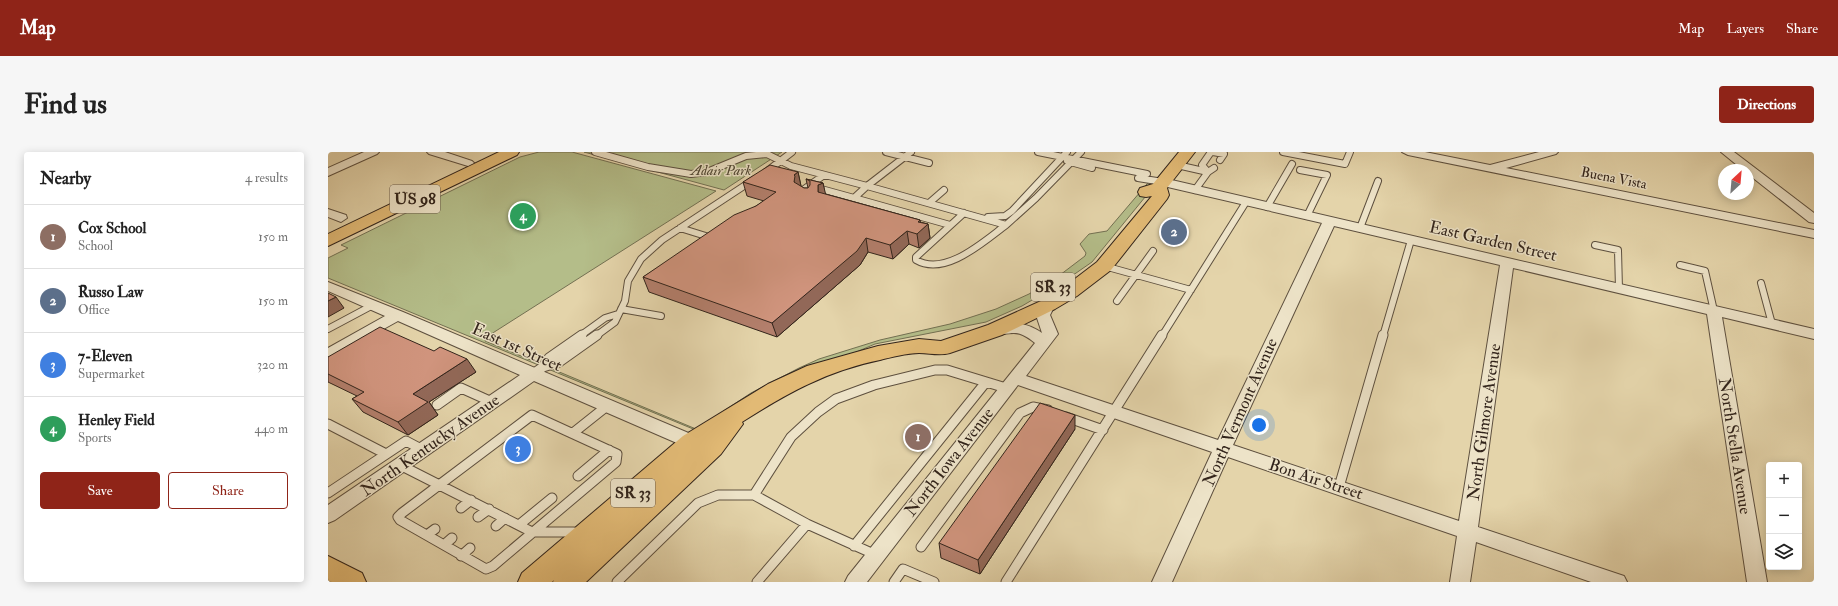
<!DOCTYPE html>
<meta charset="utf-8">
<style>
:root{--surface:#fff;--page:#f6f6f6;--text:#222;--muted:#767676;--line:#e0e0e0;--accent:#8f2418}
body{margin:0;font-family:"IM FELL Double Pica",serif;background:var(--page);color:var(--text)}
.controls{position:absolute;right:12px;bottom:12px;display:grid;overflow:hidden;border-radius:4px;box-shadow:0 2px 10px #0003}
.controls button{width:36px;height:36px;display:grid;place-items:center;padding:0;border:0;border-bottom:1px solid var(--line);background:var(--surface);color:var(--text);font:20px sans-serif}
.compass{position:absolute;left:1390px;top:12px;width:36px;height:36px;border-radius:50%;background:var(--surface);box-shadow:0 2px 10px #0003;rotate:26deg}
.you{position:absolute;left:931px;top:273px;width:14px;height:14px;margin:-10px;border:3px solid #fff;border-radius:50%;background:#1a73e8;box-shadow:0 0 0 6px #1a73e833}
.badge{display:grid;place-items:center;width:26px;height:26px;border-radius:50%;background:var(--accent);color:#fff;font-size:13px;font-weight:700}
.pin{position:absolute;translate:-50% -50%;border:2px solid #fff;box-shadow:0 1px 4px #0006}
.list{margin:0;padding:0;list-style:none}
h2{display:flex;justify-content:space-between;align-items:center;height:52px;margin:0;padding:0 16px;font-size:17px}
h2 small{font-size:13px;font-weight:400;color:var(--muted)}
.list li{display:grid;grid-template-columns:26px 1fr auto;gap:12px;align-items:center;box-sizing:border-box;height:64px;padding:0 16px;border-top:1px solid var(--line)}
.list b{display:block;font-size:15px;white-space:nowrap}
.list p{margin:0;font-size:13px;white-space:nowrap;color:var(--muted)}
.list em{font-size:13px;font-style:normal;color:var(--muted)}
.actions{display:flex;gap:8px;padding:12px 16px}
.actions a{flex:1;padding:9px 0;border:1px solid var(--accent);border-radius:4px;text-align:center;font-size:14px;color:var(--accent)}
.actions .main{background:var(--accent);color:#fff}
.icon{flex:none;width:22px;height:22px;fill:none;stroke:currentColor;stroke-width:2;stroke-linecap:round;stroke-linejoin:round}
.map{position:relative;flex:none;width:1486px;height:430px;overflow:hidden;border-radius:4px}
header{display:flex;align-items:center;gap:24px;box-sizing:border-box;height:56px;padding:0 20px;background:var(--accent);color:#fff}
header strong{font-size:19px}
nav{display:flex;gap:22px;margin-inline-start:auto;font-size:14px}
.intro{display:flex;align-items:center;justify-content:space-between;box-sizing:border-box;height:96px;padding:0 24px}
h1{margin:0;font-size:28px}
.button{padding:10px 18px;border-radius:4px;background:var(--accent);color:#fff;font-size:14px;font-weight:700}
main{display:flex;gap:24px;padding:0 24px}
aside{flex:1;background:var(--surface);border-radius:4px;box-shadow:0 2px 10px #0003}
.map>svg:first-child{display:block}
</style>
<header>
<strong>Map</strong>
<nav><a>Map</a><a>Layers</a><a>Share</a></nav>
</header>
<div class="intro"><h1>Find us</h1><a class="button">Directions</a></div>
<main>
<aside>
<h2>Nearby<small>4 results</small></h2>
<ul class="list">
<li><span class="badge" style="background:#8d6e63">1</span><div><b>Cox School</b><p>School</p></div><em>150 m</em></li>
<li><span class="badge" style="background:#5c6f8a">2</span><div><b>Russo Law</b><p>Office</p></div><em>150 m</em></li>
<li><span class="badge" style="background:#3f7fe0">3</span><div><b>7-Eleven</b><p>Supermarket</p></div><em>320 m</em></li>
<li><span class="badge" style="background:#2e9e5b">4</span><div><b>Henley Field</b><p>Sports</p></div><em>440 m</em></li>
</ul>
<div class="actions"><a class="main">Save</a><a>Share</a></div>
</aside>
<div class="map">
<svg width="1486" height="430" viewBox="0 0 1486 430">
<rect width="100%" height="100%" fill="#e4d4aa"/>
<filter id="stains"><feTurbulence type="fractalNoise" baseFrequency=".005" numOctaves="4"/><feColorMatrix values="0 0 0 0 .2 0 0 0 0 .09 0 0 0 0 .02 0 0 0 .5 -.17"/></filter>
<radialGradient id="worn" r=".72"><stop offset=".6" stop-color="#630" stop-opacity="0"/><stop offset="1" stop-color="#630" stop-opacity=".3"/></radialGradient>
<path fill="#b4bd89" stroke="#737052" d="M211,0H244L388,39L160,184L157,189L368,277L423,241L471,216L491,207L552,188L622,172L668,157L701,142L728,126L757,104L758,101L752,92L761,82L779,79L824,26L831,28L764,110L738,128L694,154L658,170L547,192L512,207L370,279L0,126V106L20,96L13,93L192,5Z
M256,0H454L396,38Z"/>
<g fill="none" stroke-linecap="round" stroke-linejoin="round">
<defs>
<path id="lane-far1" d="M267,0L320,15L363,22L379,20L418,4L439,2L463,14L539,34L583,0
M558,0L601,11
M710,0L819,22
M883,0L874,13L880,20L886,16
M885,0L896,2L892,8
M955,0L1017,12L1022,0
M739,9L764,16
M849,13L880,20L867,38
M972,18L999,23L979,64
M438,20L464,0
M810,26L835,30
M486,35L526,46
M476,43L474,42L475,38L496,23
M601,51L616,38
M939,55L964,12
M636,61L588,105V108C617,125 655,90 678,73
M660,65L677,64L684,59L739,0
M622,73L526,46L539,34L678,73L708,46L753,0
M352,76L381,85L377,87
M1032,76L1050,29
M1267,93L1290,98L1291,137
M1352,113L1377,119L1386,159
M776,114L863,138
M1433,131L1444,172
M789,149L825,99
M293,157L333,164
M0,177L45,153
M252,184L277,166L290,162
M268,184L287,170L297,149L300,129L313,107L334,88L425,28
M834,184L918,50
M1055,184L1083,88"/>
<path id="lane" d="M215,215L221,206L254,183
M205,222L215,215L231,210L269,183
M109,253L133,236L164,250
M204,263L289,302L288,310L165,414L158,417L72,368L70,365L74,361Z
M738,265L775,278
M0,272L58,302
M245,281L279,254
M72,313L204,380H246L251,382
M250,324L281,298
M1011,335L1055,183
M0,341L78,289L95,298
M426,343L479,372
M133,356L143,348
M150,365L161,357
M191,373L224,346
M168,374L177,366
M99,383L107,377
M116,393L124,386
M526,394L658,230
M593,395L692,261L705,255L720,258
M133,404L142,396
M289,430L370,351L390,343H426L463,285L490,260L508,247L546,233L607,218H619L678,236
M429,430L479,372L548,403
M566,430L575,417L606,430
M678,430L834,183"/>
<path id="street" d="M36,0H51L49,2L0,24V16Z
M99,0H117L144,9L146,11L140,14L101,2Z
M1074,0H1097L1162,13L1211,0H1230L1228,2L1178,16L1486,78V86L1080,3Z
M1393,0H1406L1486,61V71L1481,70L1420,22V18H1415Z
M835,26L1486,177V187L1394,165L1439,430H1419L1379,162L1185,116L1150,375L1296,424L1299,430H1263L1148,390L1142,430H1122L1129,384L900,305L844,430H824L884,300L690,233L539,430H517L520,424L707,191C685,173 684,186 665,180L662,177L665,174C683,169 698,170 714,181L708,163L715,150H725L727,153L722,163L730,182L698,224L890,288L994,71L831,33L829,30L831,27ZM1006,74L1172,113L1131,369L905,293Z
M0,57L18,63L19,66L13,70L0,65Z
M0,130L75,160L370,285L373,290L370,295L364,296L358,295L206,229L7,368L0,371V353L192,223L70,169L0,208V196L57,164L0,139Z"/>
<path id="primary" d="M171,0H191L189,3L0,94V82Z
M851,0H867L839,36L841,43L839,47L783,118L749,144L727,157L674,183L622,201C611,204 602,201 591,201C579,201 564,205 552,208C499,219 459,241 414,270L415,272L393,302L258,430H225L226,428L224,430H190L194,421L355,284L440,232L479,214L550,194L591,187L613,189L660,173L713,149L735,136L769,110L824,44L818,45L812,44L810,40L812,36L825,32Z
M0,404L34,421L38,430H0Z"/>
</defs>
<use href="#lane-far1" stroke="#5e503f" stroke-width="8"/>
<use href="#lane" stroke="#5e503f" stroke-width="11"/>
<use href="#street" stroke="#5e503f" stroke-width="2"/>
<use href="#primary" stroke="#32241b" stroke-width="2"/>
<use href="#lane-far1" stroke="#ede3c8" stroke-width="6"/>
<use href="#lane" stroke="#ede3c8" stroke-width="9"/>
<use href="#street" fill="#ede3c8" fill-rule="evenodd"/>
<use href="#primary" fill="#e2ba75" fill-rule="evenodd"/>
</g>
<path fill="#b37f6c" stroke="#32241b" d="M470,20L473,34H472L476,36H480L478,27L495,31L497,42L592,68V70L600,72L602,86L591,96L581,92L565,107L540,100L532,113L449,185L321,140L315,125L436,49L419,44L415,30Z
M0,205L148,220L101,250L110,263L80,283L35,260L24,247L29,244L0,230Z
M747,277L652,422L613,406L611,391Z"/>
<path fill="#926858" stroke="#32241b" d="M470,20L473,34L470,36L466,30V23Z
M495,31L498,44L490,40V33Z
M592,68L593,78L600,72L602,86L591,96L589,82L590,70Z
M579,79L581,92L565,107L562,93Z
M538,86L540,100L532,113L449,185L444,171Z
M8,145L16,156L0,165V149Z
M139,207L148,220L101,250L110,263L80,283L70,270L85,242Z
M747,263V277L652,422L650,408Z"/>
<path fill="#d0947d" stroke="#32241b" d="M442,13L470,20L466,23L467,24L466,30L476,36H480L482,33V29L478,27L495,31L490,33V40L592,68L590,70L600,72L589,82L579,79L562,93L538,86L529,99L444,171L315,125L406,63L428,54L448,40L415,30Z
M0,141L8,145L0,149Z
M52,175L106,199L112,195L139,207L85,242L100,250L70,270L24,247L36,240L0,222V205Z
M712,251L747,263L650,408L611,391Z"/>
<g text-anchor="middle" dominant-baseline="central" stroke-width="3" stroke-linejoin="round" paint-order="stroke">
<g font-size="14" font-style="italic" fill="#524a36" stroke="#ede3c8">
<text x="393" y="18">Adair Park</text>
</g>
<g font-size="14" fill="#32241b" stroke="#ede3c8">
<text transform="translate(1286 26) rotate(11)">Buena Vista</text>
</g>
<g fill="#ede3c8" stroke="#6a5d4f" stroke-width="1">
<rect x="62" y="33" width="50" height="28" rx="3"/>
<rect x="703" y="121" width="44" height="28" rx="3"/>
<rect x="283" y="327" width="44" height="28" rx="3"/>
</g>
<g font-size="16" font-weight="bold" fill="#32241b">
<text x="87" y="47">US 98</text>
<text x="725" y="135">SR 33</text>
<text x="305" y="341">SR 33</text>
</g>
<g font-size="17" fill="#32241b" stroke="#ede3c8">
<text transform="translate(1165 89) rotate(13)">East Garden Street</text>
<text transform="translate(189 195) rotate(24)">East 1st Street</text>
<text transform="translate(912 260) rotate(-66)">North Vermont Avenue</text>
<text transform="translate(1156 270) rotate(-82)">North Gilmore Avenue</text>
<text transform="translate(102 293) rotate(-35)">North Kentucky Avenue</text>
<text transform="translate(1407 294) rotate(81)">North Stella Avenue</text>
<text transform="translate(621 310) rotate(-52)">North Iowa Avenue</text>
<text transform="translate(988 327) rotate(18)">Bon Air Street</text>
</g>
</g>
<rect width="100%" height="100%" filter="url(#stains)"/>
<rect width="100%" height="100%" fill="url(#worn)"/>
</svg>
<div class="controls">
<button>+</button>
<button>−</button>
<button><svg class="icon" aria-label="layers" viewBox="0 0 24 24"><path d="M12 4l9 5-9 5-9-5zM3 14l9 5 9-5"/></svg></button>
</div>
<svg class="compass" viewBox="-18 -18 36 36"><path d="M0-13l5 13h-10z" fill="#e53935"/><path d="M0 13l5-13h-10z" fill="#767676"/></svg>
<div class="you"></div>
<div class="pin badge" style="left:590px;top:285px;background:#8d6e63">1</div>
<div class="pin badge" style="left:846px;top:80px;background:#5c6f8a">2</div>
<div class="pin badge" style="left:190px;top:297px;background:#3f7fe0">3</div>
<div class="pin badge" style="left:195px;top:64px;background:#2e9e5b">4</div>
</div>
</main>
